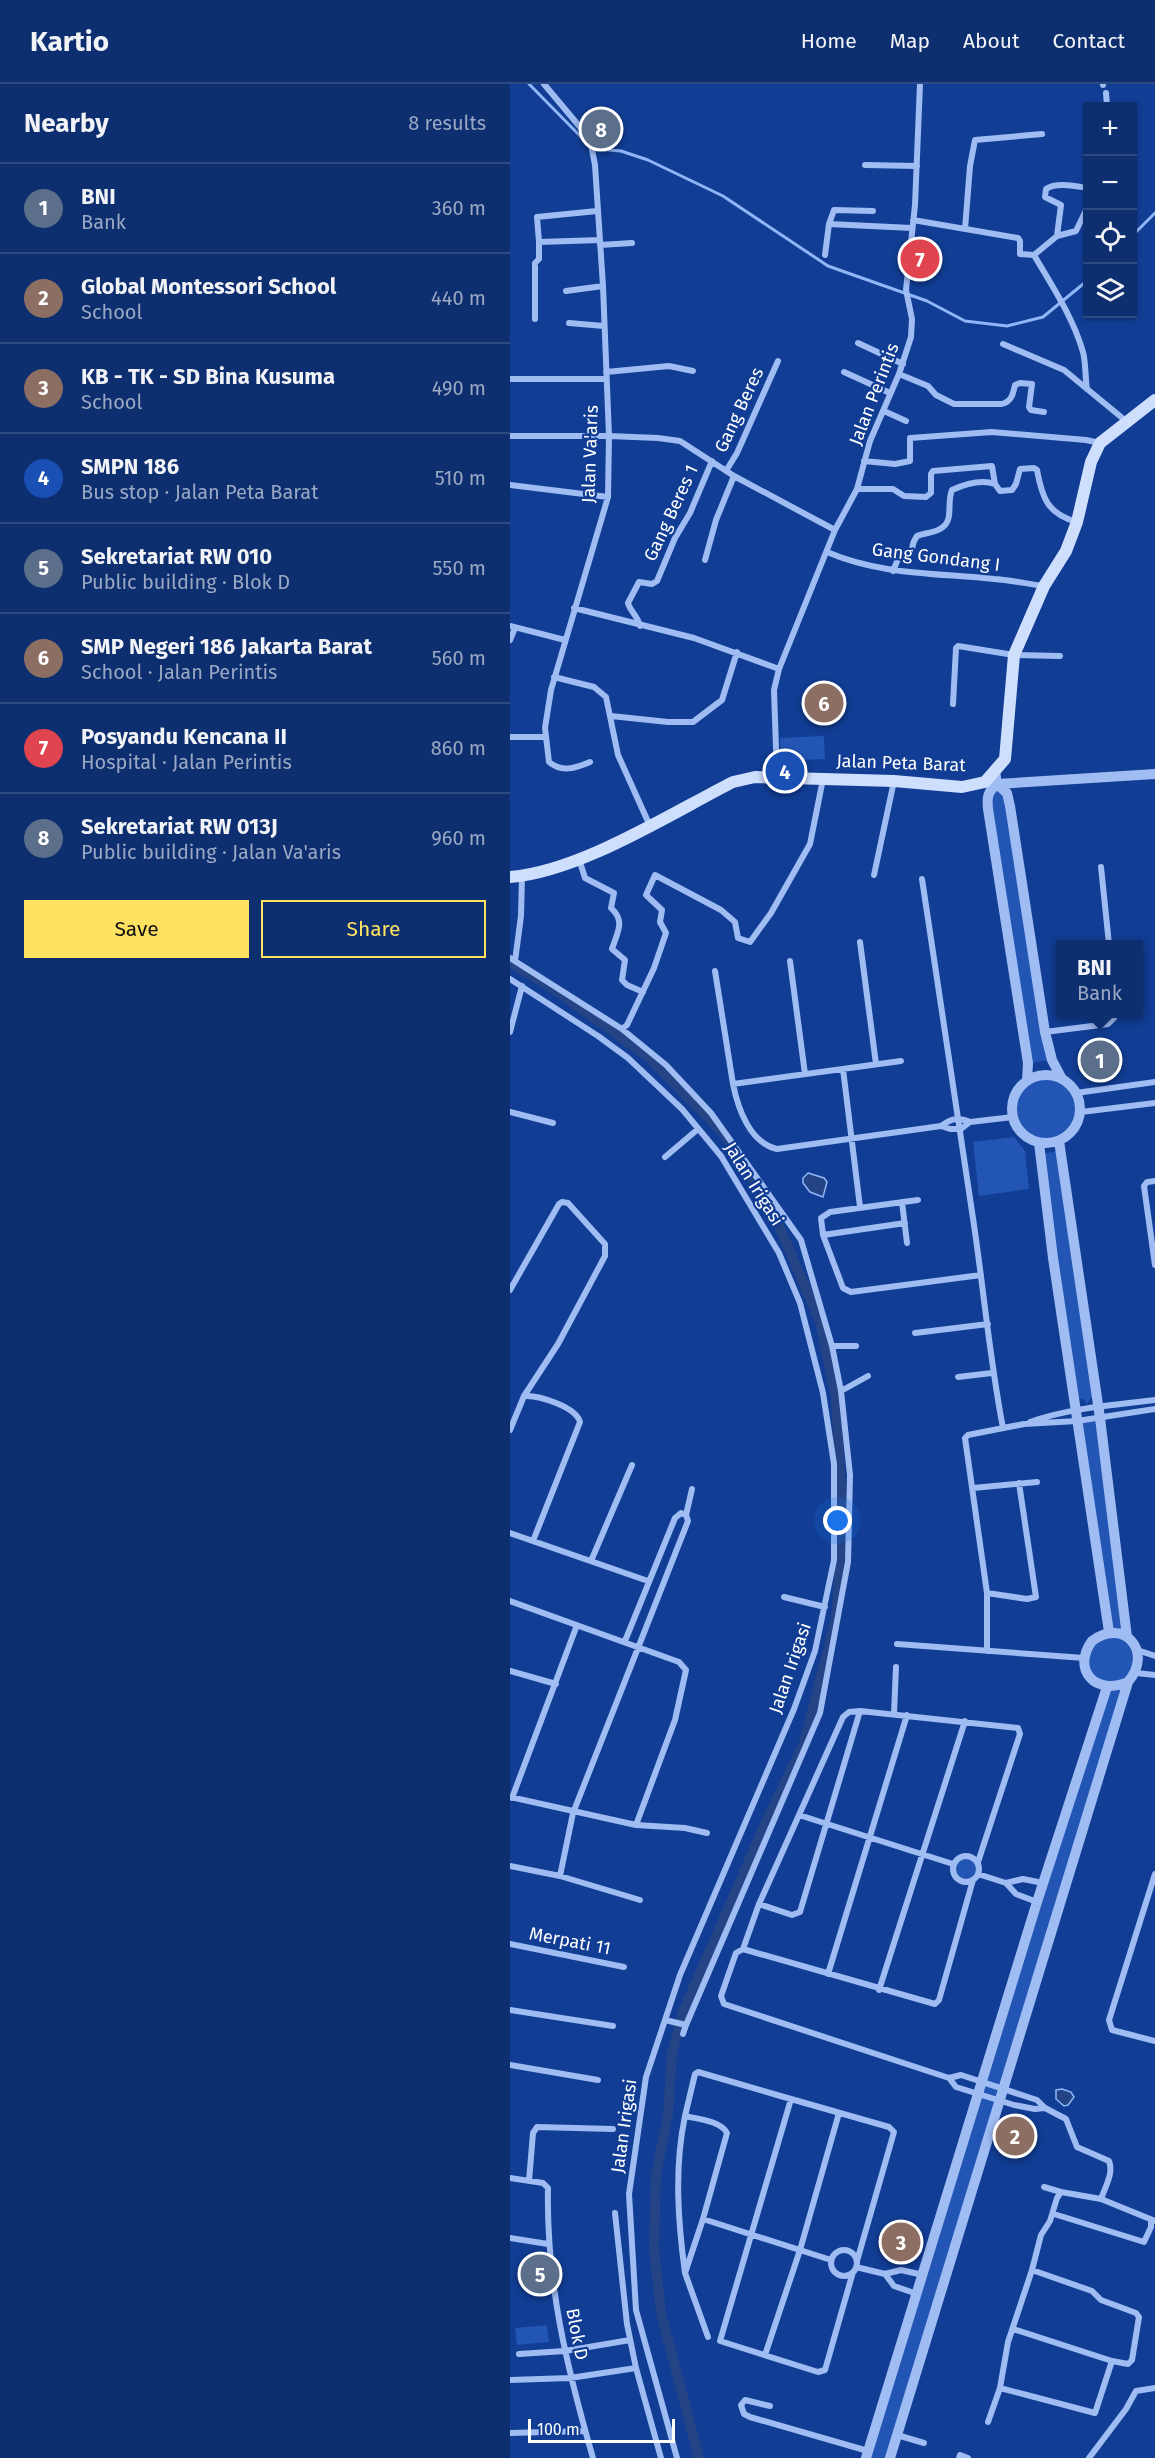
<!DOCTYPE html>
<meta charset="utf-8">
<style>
:root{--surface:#0d2e6f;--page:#1b3a77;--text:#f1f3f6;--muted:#9aa8c3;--line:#2d4a82;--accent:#ffe161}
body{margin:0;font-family:"Fira Sans",sans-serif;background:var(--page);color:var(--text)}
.controls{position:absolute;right:18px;top:18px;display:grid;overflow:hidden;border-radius:0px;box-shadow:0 2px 4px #0004}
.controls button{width:54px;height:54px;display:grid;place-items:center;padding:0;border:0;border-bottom:2px solid var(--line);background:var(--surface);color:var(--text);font:30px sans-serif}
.scale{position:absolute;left:18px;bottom:15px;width:147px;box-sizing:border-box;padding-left:6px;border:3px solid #fff;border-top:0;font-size:16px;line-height:21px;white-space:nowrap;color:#fff;-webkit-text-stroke:4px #113d94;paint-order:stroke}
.you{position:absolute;left:328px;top:1437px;width:21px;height:21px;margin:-15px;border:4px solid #fff;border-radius:50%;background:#1a73e8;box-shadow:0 0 0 9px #1a73e833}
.badge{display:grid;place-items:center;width:39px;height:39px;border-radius:50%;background:var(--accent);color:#fff;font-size:20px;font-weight:700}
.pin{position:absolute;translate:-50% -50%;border:3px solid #fff;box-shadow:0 2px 6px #0006}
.popup{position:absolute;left:546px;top:856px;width:87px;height:78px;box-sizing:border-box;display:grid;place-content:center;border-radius:0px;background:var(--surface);filter:drop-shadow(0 2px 4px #0005);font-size:20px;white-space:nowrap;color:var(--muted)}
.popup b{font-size:22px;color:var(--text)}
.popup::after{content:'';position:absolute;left:50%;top:100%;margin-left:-12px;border:12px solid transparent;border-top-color:var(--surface)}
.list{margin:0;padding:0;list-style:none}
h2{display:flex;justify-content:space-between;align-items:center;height:78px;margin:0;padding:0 24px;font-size:26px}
h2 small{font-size:20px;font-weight:400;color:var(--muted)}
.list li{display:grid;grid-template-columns:39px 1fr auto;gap:18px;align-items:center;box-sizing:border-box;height:90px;padding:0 24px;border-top:2px solid var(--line)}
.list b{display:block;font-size:22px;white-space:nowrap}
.list p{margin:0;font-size:20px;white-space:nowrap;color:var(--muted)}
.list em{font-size:20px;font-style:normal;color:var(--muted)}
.actions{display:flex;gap:12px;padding:18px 24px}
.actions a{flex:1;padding:14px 0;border:2px solid var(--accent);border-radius:0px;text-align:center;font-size:21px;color:var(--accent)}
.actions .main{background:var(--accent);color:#111}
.icon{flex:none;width:33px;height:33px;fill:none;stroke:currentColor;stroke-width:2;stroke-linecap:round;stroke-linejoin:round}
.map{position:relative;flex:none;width:645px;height:2374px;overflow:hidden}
header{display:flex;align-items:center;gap:36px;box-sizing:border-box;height:84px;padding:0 30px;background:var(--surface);border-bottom:2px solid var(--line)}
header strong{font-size:28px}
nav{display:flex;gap:33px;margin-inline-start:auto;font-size:21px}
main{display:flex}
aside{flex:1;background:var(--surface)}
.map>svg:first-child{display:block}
</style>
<header>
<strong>Kartio</strong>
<nav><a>Home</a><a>Map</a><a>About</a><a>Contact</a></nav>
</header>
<main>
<aside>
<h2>Nearby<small>8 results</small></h2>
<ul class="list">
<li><span class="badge" style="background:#5c6f8a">1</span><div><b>BNI</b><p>Bank</p></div><em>360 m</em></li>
<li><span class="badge" style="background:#8d6e63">2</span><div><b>Global Montessori School</b><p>School</p></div><em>440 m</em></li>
<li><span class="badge" style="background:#8d6e63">3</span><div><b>KB - TK - SD Bina Kusuma</b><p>School</p></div><em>490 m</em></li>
<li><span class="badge" style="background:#1a4fb4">4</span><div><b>SMPN 186</b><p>Bus stop · Jalan Peta Barat</p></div><em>510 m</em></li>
<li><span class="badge" style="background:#5c6f8a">5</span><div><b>Sekretariat RW 010</b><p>Public building · Blok D</p></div><em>550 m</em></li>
<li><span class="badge" style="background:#8d6e63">6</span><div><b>SMP Negeri 186 Jakarta Barat</b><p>School · Jalan Perintis</p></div><em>560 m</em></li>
<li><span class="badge" style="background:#e0444e">7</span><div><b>Posyandu Kencana II</b><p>Hospital · Jalan Perintis</p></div><em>860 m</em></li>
<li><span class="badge" style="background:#5c6f8a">8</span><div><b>Sekretariat RW 013J</b><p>Public building · Jalan Va'aris</p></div><em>960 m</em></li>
</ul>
<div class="actions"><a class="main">Save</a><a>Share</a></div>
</aside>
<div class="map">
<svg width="645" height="2374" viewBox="0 0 645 2374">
<rect width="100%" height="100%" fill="#113d94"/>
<path fill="#2255b4" d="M314,652L315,675L271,677L270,654Z
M487,700L500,722L542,976L518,979L478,725Z
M502 1025a34 34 0 1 1 68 0a34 34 0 1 1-68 0Z
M504,1053L515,1067L519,1105L469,1112L463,1058Z
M551,1067L587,1313L581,1314L577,1320L573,1315L564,1316L530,1070Z
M590,1334L617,1552L627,1566L380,2374H357L597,1604L580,1593L577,1563L598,1548L567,1337Z
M443 1785a13 13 0 1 1 26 0a13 13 0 1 1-26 0Z
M37,2241L39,2258L7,2261L5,2244Z"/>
<path fill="#244486" stroke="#90b6f7" stroke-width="1.5" d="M298,1089L314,1094L317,1098L313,1113L300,1108L293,1099V1094Z
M552,2005L561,2008L564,2013L558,2021L554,2022L546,2015V2006Z"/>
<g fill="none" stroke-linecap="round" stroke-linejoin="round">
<path stroke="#90b6f7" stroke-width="3" d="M19,0L80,62L87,65L111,67L138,76L213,112L318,182L417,217L455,237L497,242L533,233L578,196
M622,152L645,129"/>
<path stroke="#244486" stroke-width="10" d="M0,879L39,902L137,972L214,1050L267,1137L310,1238L326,1314L333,1444L326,1535L293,1662L259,1731L173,1928L162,1969L158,2030L146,2091L144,2164L151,2229L189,2374"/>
<path stroke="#9fbcf3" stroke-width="6" d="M34,0L80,55L85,81L93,202L99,352L98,413L41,606L35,644L39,678C52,689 66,684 80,678
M593,1V0
M596,9L597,22
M355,81L407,82
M403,136L508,154L510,157V170L524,171L547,152L566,147L578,122
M319,140L324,126L363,127
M455,145L460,82L465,56L532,50
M547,152L551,121L535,113L536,105C547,98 564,102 578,104
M29,158L27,133L87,127
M90,161L122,159
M315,171L319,140L402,144
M524,171C542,202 563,233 573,268C576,279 575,293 577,305
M56,207L93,202
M25,235V179L29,175V158L90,156
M59,239L94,242
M348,259L393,280
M493,260L554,286L616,337
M96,288L159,282L183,287
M334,288L380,309
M389,290L418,302L426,311L444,320H492C502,317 503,310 505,301L510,299L522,300L519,323L521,326L534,328
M0,295H96
M374,327L396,337
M0,352H99L148,354L170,357L224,392L325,446
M354,377L385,380L400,377V354L482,348L576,356L590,359
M216,387L227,369L268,277
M0,401L98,413
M347,405H383L394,412L416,413L421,409V390L423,387L482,382L485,400L490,407L502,406L506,400L510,385L524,384L527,386C532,413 537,430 567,438
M317,468C370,491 427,489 484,495C501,496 517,500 534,502
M195,476L206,436L224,392
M383,487L388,475C409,472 397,465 407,452C414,449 423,449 430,445C445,437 436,420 442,406C455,400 471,395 485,400
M64,524L184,554L269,585
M0,542L55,556
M130,542C128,532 120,527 118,519L129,498L142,500L147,497L165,454L180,429L202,377
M0,556L5,544
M44,593L84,603L96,613L108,671L140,742
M443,620L446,564L448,562L504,571L550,572
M101,632L158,638H183L212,616L227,568
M0,653H35
M267,693L264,606L269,585L325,446L347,405L360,357L389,290L401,253L402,235L396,206L405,121L410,0
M69,775L75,794L104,809L101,824C116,837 107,849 102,865L115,876L112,896L117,901L133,908
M591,783L599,860
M364,791L384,697
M412,795C430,911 447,1026 464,1141C474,1209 480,1277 493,1344
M350,858L366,980
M0,874L112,945L156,981L201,1029L291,1156L322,1262L331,1307L340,1391L338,1478L310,1629L176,1941
M5,877L11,832L12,792
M280,877L295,990
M205,887L223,1000L391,977
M0,895L88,952L118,974L172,1025L211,1072L269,1169L290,1219L313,1309L324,1380V1476L305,1567L284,1625L170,1891L136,1993L119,2110L126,2226L167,2374
M112,945L117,941L144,884L156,849L150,838L152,826L136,811L145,791L211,826L225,838L228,854L240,858L261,829L300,760L313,695
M0,948L12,902
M535,948L598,940L604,934L605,930
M333,985L350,1123
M223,1000C228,1025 240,1059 267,1065L431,1042L440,1045H451L460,1038L503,1033
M566,1009L645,998
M0,1028L43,1039
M571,1028L645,1019
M431,1042C442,1034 448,1033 460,1038
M155,1073L188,1045
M645,1097L637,1098L634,1102L645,1181
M408,1116L320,1128L311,1134L313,1151L333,1204L341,1208L471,1191
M392,1118L397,1159
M313,1151L395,1139
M0,1206L49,1120L52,1118L58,1119L95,1160V1172L48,1260L14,1312L0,1346
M405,1249L478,1240
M322,1262H346
M448,1293L482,1289
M331,1307L358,1292
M14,1312C29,1311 66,1323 70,1338L23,1457
M520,1338C559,1324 604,1321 645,1316
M463,1404L527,1398
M0,1449L138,1497
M81,1477L122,1381
M477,1509L517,1515L526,1513L509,1399
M274,1513L315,1523
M0,1517L169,1578L176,1586L165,1636L126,1741
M115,1557L165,1434L171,1429L176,1431
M387,1560L574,1574
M627,1566L645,1572
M477,1567V1509L455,1354L458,1351L514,1340L567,1337L645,1325
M0,1587L46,1600
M626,1589L645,1591
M384,1630L386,1583
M0,1713L126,1741L175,1744L197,1749
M2,1714L67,1541
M289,1731L443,1780
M443 1785a13 13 0 1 1 26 0a13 13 0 1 1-26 0Z
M468,1778L510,1650L508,1644L350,1627L339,1628L333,1633L249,1820L233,1865L226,1869L211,1912L214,1920L439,1994L451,1991L527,2016L535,2024L556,2035L567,2063L599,2077C604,2089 595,2103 591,2115L645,2137
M0,1782L50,1792L130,1816
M468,1790L496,1799L506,1810L527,1818
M645,1790L599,1936L602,1946L645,1957
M50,1792L63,1729L178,1437L176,1431L182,1405
M496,1799L513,1795L533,1799
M249,1820L282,1831L290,1828L350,1627
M0,1860L114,1883
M233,1865L425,1920L429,1916L463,1796
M318,1890L397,1631
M369,1906L455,1637
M0,1926L103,1942
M155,1936L176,1941L173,1950
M0,1981L88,1996
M439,1994L446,2003L504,2021L525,2025L535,2024
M281,2015L379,2043L384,2048L347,2177
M175,2032L185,1990L188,1988L281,2015L210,2257L308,2288L315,2286L343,2188
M0,2094L33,2099L38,2104C36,2199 57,2284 83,2374
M19,2097L23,2049L27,2043L103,2045
M534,2103L551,2108
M105,2129L117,2240L126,2284L151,2374
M544,2130L634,2158L641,2143V2136
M193,2135L321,2176
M0,2154L38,2160
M321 2179a13 13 0 1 1 26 0a13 13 0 1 1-26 0Z
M346,2183L375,2190L391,2186L413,2191
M175,2189C168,2138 164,2084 175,2032C188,2035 211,2037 217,2049L193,2135L175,2189L198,2253
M375,2190L384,2202L407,2210
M503,2245L602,2277L618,2280L622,2276L629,2233L626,2229L591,2216L582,2207L522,2186
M9,2270L55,2267L120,2256
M255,2271L290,2166L329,2029
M0,2296L60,2294L126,2284
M490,2304L585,2329L602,2277
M260,2322L235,2316L231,2321L234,2330L240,2333L358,2367
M478,2338L490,2304L498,2258L522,2186L531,2151L540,2137L547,2114L551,2108L591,2115
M0,2349L75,2347
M387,2351L414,2359
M449,2374L450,2371L458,2374
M579,2374L616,2325L626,2307L645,2304"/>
<path stroke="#9fbcf3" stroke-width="10" d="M485,687L487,700L497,709L500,722L535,948L542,976L552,995
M487,700C477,708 477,714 478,725L518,979L517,997
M487,700L645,690
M502 1025a34 34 0 1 1 68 0a34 34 0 1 1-68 0Z
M549,1057L590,1334L617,1553
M529,1059L543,1174L599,1548
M356,2374L527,1818L597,1603
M380,2374L618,1598C644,1568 614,1533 582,1557C561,1586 586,1612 618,1598"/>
<path stroke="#cedefd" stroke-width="12" d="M0,793C69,788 160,730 223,698L245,693L384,697L452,703L475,698L495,675L504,571L534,502L556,467L567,438L581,378L590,359L645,316"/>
</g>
<g text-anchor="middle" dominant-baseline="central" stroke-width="4.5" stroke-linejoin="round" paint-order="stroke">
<g font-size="18" fill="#fff" stroke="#113d94">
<text transform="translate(364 310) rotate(-69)">Jalan Perintis</text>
<text transform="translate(229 326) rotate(-65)">Gang Beres</text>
<text transform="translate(80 370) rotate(-88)">Jalan Va'aris</text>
<text transform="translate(161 429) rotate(-65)">Gang Beres 1</text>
<text transform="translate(426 473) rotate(7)">Gang Gondang I</text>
<text transform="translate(391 679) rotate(2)">Jalan Peta Barat</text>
<text transform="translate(244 1100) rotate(58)">Jalan Irigasi</text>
<text transform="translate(280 1584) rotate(-71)">Jalan Irigasi</text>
<text transform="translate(60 1857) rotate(11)">Merpati 11</text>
<text transform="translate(114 2042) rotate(-82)">Jalan Irigasi</text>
<text transform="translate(67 2250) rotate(79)">Blok D</text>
</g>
</g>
</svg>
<div class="controls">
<button>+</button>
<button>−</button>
<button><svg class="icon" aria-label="locate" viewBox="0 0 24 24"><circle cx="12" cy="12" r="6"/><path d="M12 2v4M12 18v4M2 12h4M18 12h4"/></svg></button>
<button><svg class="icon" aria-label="layers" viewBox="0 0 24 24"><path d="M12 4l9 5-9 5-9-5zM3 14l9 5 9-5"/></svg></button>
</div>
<div class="scale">100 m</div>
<div class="you"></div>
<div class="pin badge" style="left:590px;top:976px;background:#5c6f8a">1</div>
<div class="popup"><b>BNI</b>Bank</div>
<div class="pin badge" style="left:505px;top:2052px;background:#8d6e63">2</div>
<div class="pin badge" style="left:391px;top:2158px;background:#8d6e63">3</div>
<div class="pin badge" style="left:275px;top:687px;background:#1a4fb4">4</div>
<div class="pin badge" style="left:30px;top:2190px;background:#5c6f8a">5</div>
<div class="pin badge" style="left:314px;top:619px;background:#8d6e63">6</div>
<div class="pin badge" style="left:410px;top:175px;background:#e0444e">7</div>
<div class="pin badge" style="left:91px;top:45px;background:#5c6f8a">8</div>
</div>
</main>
